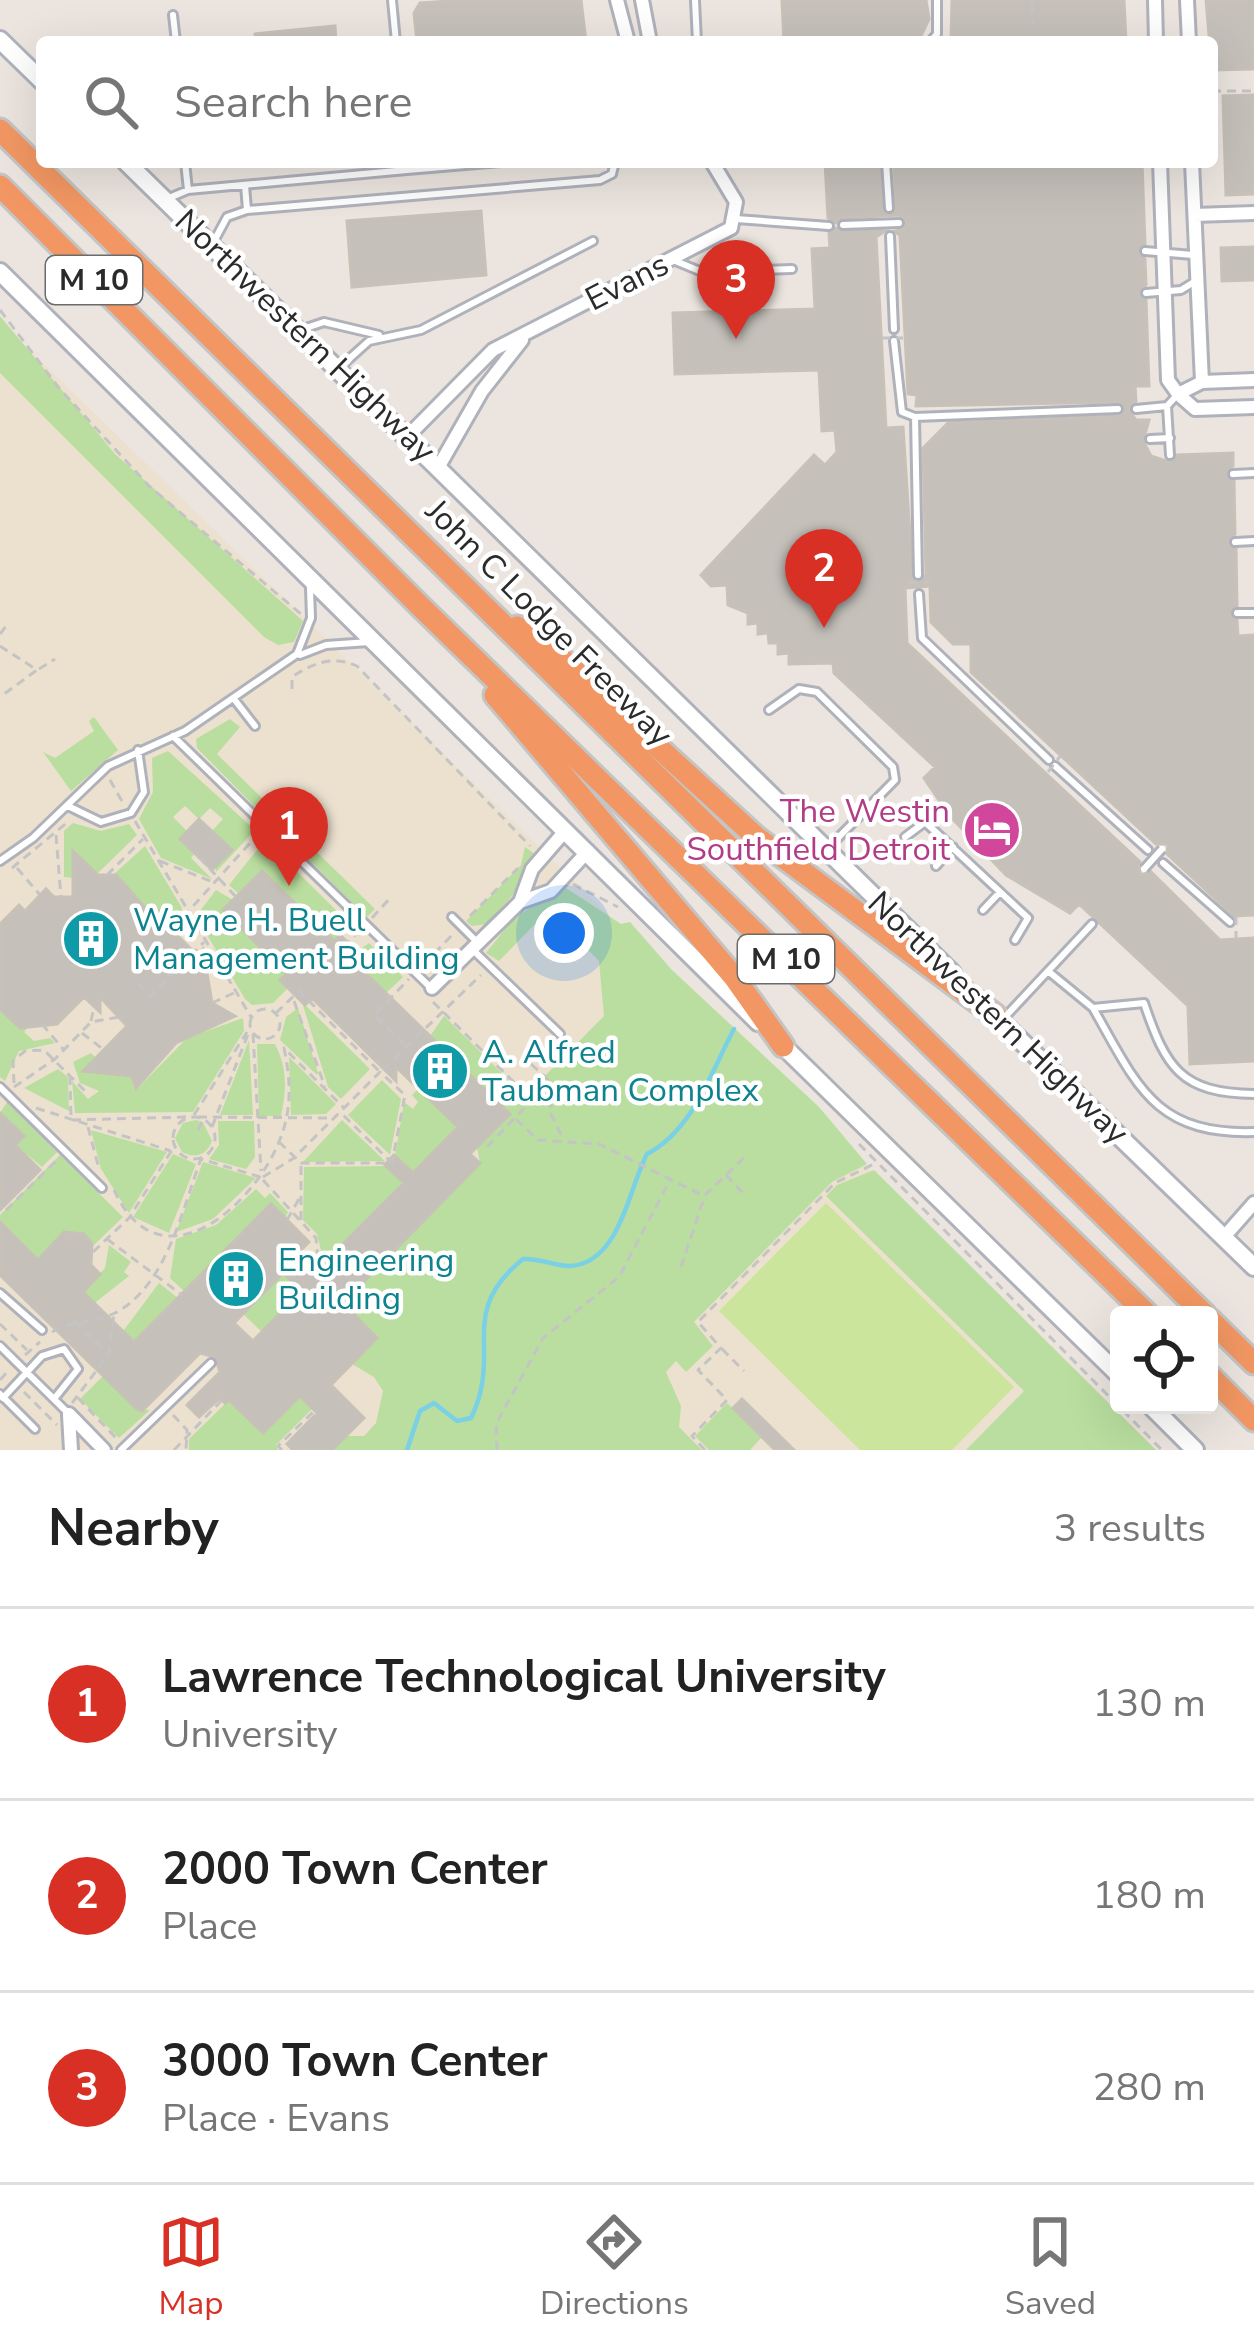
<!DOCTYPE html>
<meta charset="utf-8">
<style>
:root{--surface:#fff;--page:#f2f2f2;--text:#222;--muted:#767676;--line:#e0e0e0;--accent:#d93025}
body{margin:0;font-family:"Nunito Sans",sans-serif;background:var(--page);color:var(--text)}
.controls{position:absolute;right:36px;bottom:36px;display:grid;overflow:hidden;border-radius:12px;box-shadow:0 12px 48px #0002}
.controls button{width:108px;height:108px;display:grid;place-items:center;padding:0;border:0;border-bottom:3px solid var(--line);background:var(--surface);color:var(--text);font:60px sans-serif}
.you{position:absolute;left:564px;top:933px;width:42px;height:42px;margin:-30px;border:9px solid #fff;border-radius:50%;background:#1a73e8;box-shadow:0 0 0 18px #1a73e833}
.badge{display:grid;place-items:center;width:78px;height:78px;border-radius:50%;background:var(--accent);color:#fff;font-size:39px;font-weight:700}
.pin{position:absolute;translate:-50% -99px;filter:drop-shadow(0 3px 6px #0008)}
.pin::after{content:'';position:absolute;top:63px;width:42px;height:36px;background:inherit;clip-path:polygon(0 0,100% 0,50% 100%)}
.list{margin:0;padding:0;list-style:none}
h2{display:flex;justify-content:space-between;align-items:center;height:156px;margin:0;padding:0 48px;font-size:51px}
h2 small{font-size:39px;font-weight:400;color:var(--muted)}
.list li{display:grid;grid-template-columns:78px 1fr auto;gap:36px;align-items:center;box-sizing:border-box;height:192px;padding:0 48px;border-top:3px solid var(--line)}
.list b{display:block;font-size:45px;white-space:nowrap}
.list p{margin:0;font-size:39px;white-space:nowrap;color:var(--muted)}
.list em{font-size:39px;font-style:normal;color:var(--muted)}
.icon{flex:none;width:66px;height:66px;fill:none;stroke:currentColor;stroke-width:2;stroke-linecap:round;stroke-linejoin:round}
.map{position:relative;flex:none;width:1254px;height:1450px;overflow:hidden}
.search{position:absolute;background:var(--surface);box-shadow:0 12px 48px #0002;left:36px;right:36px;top:36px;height:132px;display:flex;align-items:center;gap:30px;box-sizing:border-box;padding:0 42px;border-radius:12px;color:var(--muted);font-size:45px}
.sheet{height:732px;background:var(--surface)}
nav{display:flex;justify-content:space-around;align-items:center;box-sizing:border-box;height:168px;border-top:3px solid var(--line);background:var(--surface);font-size:33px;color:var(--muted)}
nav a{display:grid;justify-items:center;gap:6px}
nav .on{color:var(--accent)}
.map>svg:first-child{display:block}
</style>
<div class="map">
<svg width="1254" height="1450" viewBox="0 0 1254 1450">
<rect width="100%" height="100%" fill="#ece5df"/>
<path fill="#ece1cf" d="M0,321L1157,1450H0Z"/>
<path fill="#b9de9f" d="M0,316L115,454L303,621L294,642L278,645L264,637L0,373Z
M94,717L118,750L71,791L43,752L55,758L94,731L89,721Z
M230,719L240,727L217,754L275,811L266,818L197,748L196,739Z
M168,751L255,830L216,872L212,831L223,819L210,808L199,819L185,806L173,817L187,831L195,853L191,858L212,879L161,858L139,819L153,792L152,758Z
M280,816L375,909L367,917L272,824Z
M73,823L101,831L129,824L137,835L97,874L73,852V878L64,877V831Z
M265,840L350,924L336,943L262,871L239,894L229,885Z
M145,846L182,908L181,912L148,911L114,874Z
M525,847L535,854L512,896L487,924L472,926L466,921L521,865Z
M563,886L621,924L630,922L672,970L819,1107L867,1164L832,1182L694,1322L713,1346L686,1372L676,1361L666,1372L681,1406L679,1427L702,1450H332L347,1436H364L376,1423L383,1391L374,1377L352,1364L347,1307L360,1294L356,1289L480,1163L477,1147L510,1114L430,1036L444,1016L525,1096L604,1016L599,961L557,919L546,929L537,922L499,961L486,953L513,919Z
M216,890L233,900L223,911L287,974L281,980L288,988L273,1003L252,1005L245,999L196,916Z
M369,943L403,977L386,993L350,957Z
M302,1002L370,1069L341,1099L328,1087Z
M298,1008L318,1073L317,1075L280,1040L286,1017Z
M0,1009L31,1024L24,1032L34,1041L50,1038L55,1043L19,1051L5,1081L0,1077Z
M243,1018L244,1031L193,1112L75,1113L72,1081L88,1099L99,1091L80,1083L73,1062L91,1053L96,1058L84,1071H131L137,1089L187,1038Z
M249,1040L253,1115H220Z
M257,1044H275C287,1068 287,1088 281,1116H259Z
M289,1057L336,1104L326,1114L291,1115Z
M58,1069L68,1077L69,1111L24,1088Z
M382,1080L401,1099L390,1155L348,1115Z
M418,1089L468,1138L450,1135L413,1173L395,1156L404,1102L413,1109L418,1102L412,1095Z
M7,1102L57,1152L42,1167L13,1143L24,1136L0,1113Z
M196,1120L200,1121L197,1130L203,1122L212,1141C207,1155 195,1159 182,1152L175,1138L183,1123Z
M342,1120L385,1161L303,1162Z
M218,1121H254L255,1157L246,1169L209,1159L219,1145Z
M91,1130L167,1152L129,1213L101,1169Z
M173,1154L196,1164L169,1233L133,1217Z
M60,1155L123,1217L92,1247L84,1234L64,1232L45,1251L42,1263L0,1222V1215Z
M203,1162L256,1178L213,1219L176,1232Z
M387,1166L404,1183L324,1263L317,1234L303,1220L304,1167Z
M874,1170L1156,1450H966L1024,1391L826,1196L837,1185Z
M256,1189L265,1198L270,1193L288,1212L285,1218L270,1204L185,1292L170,1278L176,1239L216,1225Z
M109,1245L131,1262L124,1272L129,1276L87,1309L77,1298L105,1268Z
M283,1273L302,1291L262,1332L243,1314Z
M159,1283L178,1298L128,1348L118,1338Z
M103,1376L136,1409L150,1410L119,1438L80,1399Z
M300,1396L312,1409L276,1445L278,1450H189V1439L229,1400Z
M727,1403L762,1437L750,1450H709L695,1436Z"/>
<path fill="#cbe59c" d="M826,1203L1014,1387L952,1450H860L719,1311Z"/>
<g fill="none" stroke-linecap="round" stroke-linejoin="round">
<path stroke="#7ad1e6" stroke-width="4.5" d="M407,1450L420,1411L434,1403L457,1421L471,1418C504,1351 455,1314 523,1259C540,1258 554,1266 570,1266C620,1263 628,1190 647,1154C693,1130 711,1072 734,1029"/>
</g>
<path fill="#c5c0ba" stroke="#c7c1b8" stroke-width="3" fill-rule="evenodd" d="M465,0H581L586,42H417L414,13L420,3Z
M782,0H926L929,19L918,42H784Z
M952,0H1124L1126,42H951Z
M1206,0H1254V69L1212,70Z
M335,26L336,42H256L255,34Z
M1254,95V194L1226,195L1223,96Z
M825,162H879L882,208L888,215L896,209L894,162H1142L1145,244L1138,252L1145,259L1146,285L1139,292L1146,300L1149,386H1135L1136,401L1129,411L1136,420H1149L1143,441L1151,456L1169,462L1177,455L1233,453V466L1226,473L1234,481L1235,534L1228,541L1236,549L1237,606L1230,614L1237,620L1238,636L1254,635V915L1234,916L1167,854L1168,844H1156L971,672V644H953L931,622L930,586L905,588L907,643L1140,862V875L1151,872L1220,940L1254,938V1061L1190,1064L1188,1006L1079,904L1070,913L1006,875L949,815L924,778L935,767L834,673L833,663L789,664V653L778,654V643H769L768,633L758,634V623L748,624V613L728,605L727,585L711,586L701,575L814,455L825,465L837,452L835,430L822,431L819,370L675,374L673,313L815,309L812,249L830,248L829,233L836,228L885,231L876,237L886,428L903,427L913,581L926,575L923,448L948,423L1118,416L1125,411L1118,402L916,406L917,395L908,394L900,236L895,231L904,229L906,220L899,215L843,218L836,223L828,218Z
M481,211L486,275L352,287L347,221Z
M1254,247V280L1222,281L1221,248Z
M199,819L232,850L212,870L180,839Z
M73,851L98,875H116L148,911H167V925L197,955L203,949L212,1003L235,1016L176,1043L136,1088L132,1076L83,1071L127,1026L100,997V1012L84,997L57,1024L20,1028L0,1009V924L19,905L25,911L46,889L54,897H73Z
M262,871L334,941L340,935L359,953L352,960L510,1114L470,1154L480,1163L343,1303L377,1338L331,1385L364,1418L332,1450H293L287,1444L317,1413L300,1396L263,1433L229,1400L225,1403L220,1398L199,1417L187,1405L220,1372L215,1357L200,1353L142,1411L137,1409L0,1275V1222L38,1260L64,1232L84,1234L92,1244L91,1265L100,1274L83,1292L134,1342L271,1204L309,1242L300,1251L318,1269L404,1183L385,1165L389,1160L394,1155L413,1173L458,1127L396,1067V1081L312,998L305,1005L280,980L287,974L223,910ZM283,1273L302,1291L253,1341L234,1323Z
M0,1113L24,1136L15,1145L40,1170L0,1210Z
M742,1399L794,1450H775L733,1408Z"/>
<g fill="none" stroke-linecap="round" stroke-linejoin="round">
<defs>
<path id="lane" d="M392,0L396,42
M695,0L697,42
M173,15L176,42
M930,42L937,34V0
M185,162L188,190
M886,162L889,208
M407,170L501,162
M169,198L188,190L407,170L406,162
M247,210L600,180L612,174L615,162
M736,219L829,226
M843,225L899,223
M890,236L894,329
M213,243L227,217L247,210L245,185
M1145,251L1193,255
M673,260L702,272L792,269
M1146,293L1181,290L1194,282
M300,330L324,322L379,335
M894,341L902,412L915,417
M340,367L369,341L421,330L593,241
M1167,406L1170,455
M1136,409L1167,406L1178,394
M1150,439L1170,438
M1233,474L1254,473
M1235,542L1254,541
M918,575L915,417L1118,409
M919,594L922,638L1049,760
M1237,613H1254
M300,655L326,645L369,642
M234,699L255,726
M769,710L799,689L817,692L893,767L895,780L829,847
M173,736L429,986
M1055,766L1148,850
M68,806L101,822L131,813L144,792L138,750
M905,837L925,822L1028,918L1015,940
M0,861L33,838L108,766L185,731L297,654L311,618L310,588
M1163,863L1230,922
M936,866L953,847
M983,910L1000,892
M452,917L476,941
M473,950L560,1034
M1048,971L1093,1008L1144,1003C1166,1068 1181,1093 1254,1094
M1093,1008C1137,1085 1154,1135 1254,1132
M1004,1018L1092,924
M0,1087L102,1188
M0,1293L42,1330
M0,1346L69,1414
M0,1394L35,1429
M3,1398L42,1356L64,1349L78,1369L54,1399
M121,1450L211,1363"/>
<path id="street" d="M617,0L628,42
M642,0L650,42
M1155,0L1156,42
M1187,0L1189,42
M1160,162L1168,380L1178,394
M1192,162L1202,382
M1195,215L1254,213
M1254,380L1202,382L1178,394L1195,409L1254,407
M408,436L493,350L731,228L736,202L712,162
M439,466L482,391L522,340
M520,902L551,891L588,851
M432,988L520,902L532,869L566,830
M1224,1237L1254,1203
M69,1414L104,1450
M69,1415L71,1450"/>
<path id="secondary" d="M0,40L42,81
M126,162L952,973
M0,272L758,1022
M987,1008L1254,1267
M777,1040L1119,1375
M1150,1405L1195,1450"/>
<path id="highway" d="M0,130L1205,1315
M0,186L421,607L1148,1315
M517,627L542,641L756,837L995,1015
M495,695L734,977L783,1046
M1209,1319L1254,1363
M1209,1375L1254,1420"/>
</defs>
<use href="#lane" stroke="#afb2bb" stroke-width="12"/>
<use href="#street" stroke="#afb2bb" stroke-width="18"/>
<use href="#secondary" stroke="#afb2bb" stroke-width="22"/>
<use href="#highway" stroke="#c4c4c4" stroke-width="27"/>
<path stroke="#c4c4c4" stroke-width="3" stroke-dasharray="9 6" stroke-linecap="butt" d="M1032,4L1033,24
M1212,91H1254
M0,310L59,388L150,487L301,614
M0,634L6,626
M0,646L37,670L0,697
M39,669L55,659
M292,689V677C313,663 333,655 357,666L530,846
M110,780L123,803
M135,821L251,1017
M271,821L291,800
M56,835L61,897
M199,857L236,897
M160,861L213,882
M12,868L69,821
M17,868L40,895
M107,875L143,839
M573,884L618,907
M167,915L186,914L260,832
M470,916L518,868
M372,918L391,897
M343,947L357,933
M424,964L455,932
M138,983L150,996L204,942
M294,1001L325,1087
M433,1002L532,1100L484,1150
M212,1003L236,992
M250 1024a15 15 0 1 1 30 0a15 15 0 1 1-30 0Z
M276,1013L299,991L380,1072L481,975
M91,1021L94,1007
M42,1024L63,1049
M82,1033L104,1050
M253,1034L261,1171
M404,1044L374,1015L409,979
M531,1064L554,1085L550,1112L563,1139
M70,1076L71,1120L188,1117
M14,1083L13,1061L25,1051L44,1050L87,1093
M14,1087L55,1059L91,1022L119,1017
M36,1108L171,1151
M194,1115L247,1032
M173 1138a21 21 0 1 1 42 0a21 21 0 1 1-42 0Z
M198,1117L333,1118
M516,1119L538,1140L599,1144L704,1196L748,1154
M88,1127L99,1169
M212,1127L250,1029
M198,1130L202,1121
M279,1142L301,1163H392L342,1114
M859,1144L1162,1450
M726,1175L743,1193
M263,1177L294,1158L380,1072L405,1095L392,1163
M263,1180L316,1238L318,1260L326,1268
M114,1190C161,1293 261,1201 283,1131C292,1103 290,1077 284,1048L344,1108
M6,1210L60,1157
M287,1220L300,1197
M301,1220V1163
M107,1239L182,1295
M93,1252L129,1218L172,1150
M681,1267L704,1198
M74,1321L106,1352
M0,1324L27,1350
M52,1332C73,1320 95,1323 115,1313C167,1286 182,1209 201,1159L260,1177
M722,1349L744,1371
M25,1355L40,1342
M0,1380L9,1370
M24,1392L57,1425
M78,1398L117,1439
M72,1403L109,1354L114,1313
M173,1415L187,1430L186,1450
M174,1450L222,1400
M282,1450L278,1446L314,1411
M497,1450L496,1424L543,1338L619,1277L670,1180
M705,1450L692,1436L727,1400L698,1370L721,1348L698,1322L835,1183L874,1164"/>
<use href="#lane" stroke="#fff" stroke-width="6"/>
<use href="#street" stroke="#fff" stroke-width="12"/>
<use href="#secondary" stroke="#fff" stroke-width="16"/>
<use href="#highway" stroke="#f29763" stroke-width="21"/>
<defs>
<path id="lane-bridge" d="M1144,869L1162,849"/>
</defs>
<use href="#lane-bridge" stroke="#afb2bb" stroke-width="12" stroke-linecap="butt"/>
<path stroke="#c4c4c4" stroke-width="3" stroke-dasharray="9 6" stroke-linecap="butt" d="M881,338H903
M909,582H930
M1048,772L1061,755
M1236,916V939"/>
<use href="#lane-bridge" stroke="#fff" stroke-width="6"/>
</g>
<defs>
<symbol id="hotel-disc" viewBox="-11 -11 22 22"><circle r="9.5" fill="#d1479c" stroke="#fff"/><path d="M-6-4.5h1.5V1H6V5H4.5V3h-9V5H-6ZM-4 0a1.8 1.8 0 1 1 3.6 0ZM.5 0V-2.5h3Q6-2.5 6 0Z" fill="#fff"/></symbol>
<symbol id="building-disc" viewBox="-11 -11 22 22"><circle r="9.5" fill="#0f9aa8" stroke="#fff"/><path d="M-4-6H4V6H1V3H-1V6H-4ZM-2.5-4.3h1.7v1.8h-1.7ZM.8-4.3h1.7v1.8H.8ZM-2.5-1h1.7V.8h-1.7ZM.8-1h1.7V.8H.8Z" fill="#fff"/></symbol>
</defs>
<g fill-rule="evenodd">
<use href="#hotel-disc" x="959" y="797" width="66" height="66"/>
<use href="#building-disc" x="58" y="906" width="66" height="66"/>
<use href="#building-disc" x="407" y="1038" width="66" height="66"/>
<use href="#building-disc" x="203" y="1246" width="66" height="66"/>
</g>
<g text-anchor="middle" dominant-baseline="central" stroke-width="9" stroke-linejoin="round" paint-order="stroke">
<g fill="#fff" stroke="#6b6b6b" stroke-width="3">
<rect x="46" y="256" width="96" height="48" rx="9"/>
<rect x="738" y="935" width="96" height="48" rx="9"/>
</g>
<g font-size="30" font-weight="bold" fill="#2b2b2b">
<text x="94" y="280">M 10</text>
<text x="786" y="959">M 10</text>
</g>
<g font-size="33" fill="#2b2b2b" stroke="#fff">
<text transform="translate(627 282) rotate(-27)">Evans</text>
<text transform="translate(305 336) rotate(44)">Northwestern Highway</text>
<text transform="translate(549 623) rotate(45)">John C Lodge Freeway</text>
<text transform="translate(998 1018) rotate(44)">Northwestern Highway</text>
</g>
<g font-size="33" fill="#b23c85" stroke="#fff" text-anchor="end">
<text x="950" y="811">The Westin<tspan x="950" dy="38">Southfield Detroit</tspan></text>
</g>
<g font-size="33" fill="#0d838f" stroke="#fff" text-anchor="start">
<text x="133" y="920">Wayne H. Buell<tspan x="133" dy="38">Management Building</tspan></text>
<text x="482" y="1052">A. Alfred<tspan x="482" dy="38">Taubman Complex</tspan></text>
<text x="278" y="1260">Engineering<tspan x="278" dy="38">Building</tspan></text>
</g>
</g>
</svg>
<div class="controls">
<button><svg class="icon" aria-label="locate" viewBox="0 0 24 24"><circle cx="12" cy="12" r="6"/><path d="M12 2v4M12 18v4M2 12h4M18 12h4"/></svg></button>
</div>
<div class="you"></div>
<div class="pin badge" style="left:289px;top:886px">1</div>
<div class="pin badge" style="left:824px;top:628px">2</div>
<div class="pin badge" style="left:736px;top:339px">3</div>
<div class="search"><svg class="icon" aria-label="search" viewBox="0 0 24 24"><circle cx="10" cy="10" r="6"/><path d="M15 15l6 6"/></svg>Search here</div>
</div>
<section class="sheet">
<h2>Nearby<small>3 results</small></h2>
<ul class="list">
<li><span class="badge">1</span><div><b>Lawrence Technological University</b><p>University</p></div><em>130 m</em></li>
<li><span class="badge">2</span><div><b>2000 Town Center</b><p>Place</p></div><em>180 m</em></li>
<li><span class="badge">3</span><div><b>3000 Town Center</b><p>Place · Evans</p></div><em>280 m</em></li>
</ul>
</section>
<nav>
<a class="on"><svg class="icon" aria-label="map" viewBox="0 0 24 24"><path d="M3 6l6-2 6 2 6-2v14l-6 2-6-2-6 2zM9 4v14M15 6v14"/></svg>Map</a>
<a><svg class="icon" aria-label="directions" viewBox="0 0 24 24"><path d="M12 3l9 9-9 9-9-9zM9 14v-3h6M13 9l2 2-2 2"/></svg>Directions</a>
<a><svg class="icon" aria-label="saved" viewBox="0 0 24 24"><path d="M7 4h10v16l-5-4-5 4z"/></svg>Saved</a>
</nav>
